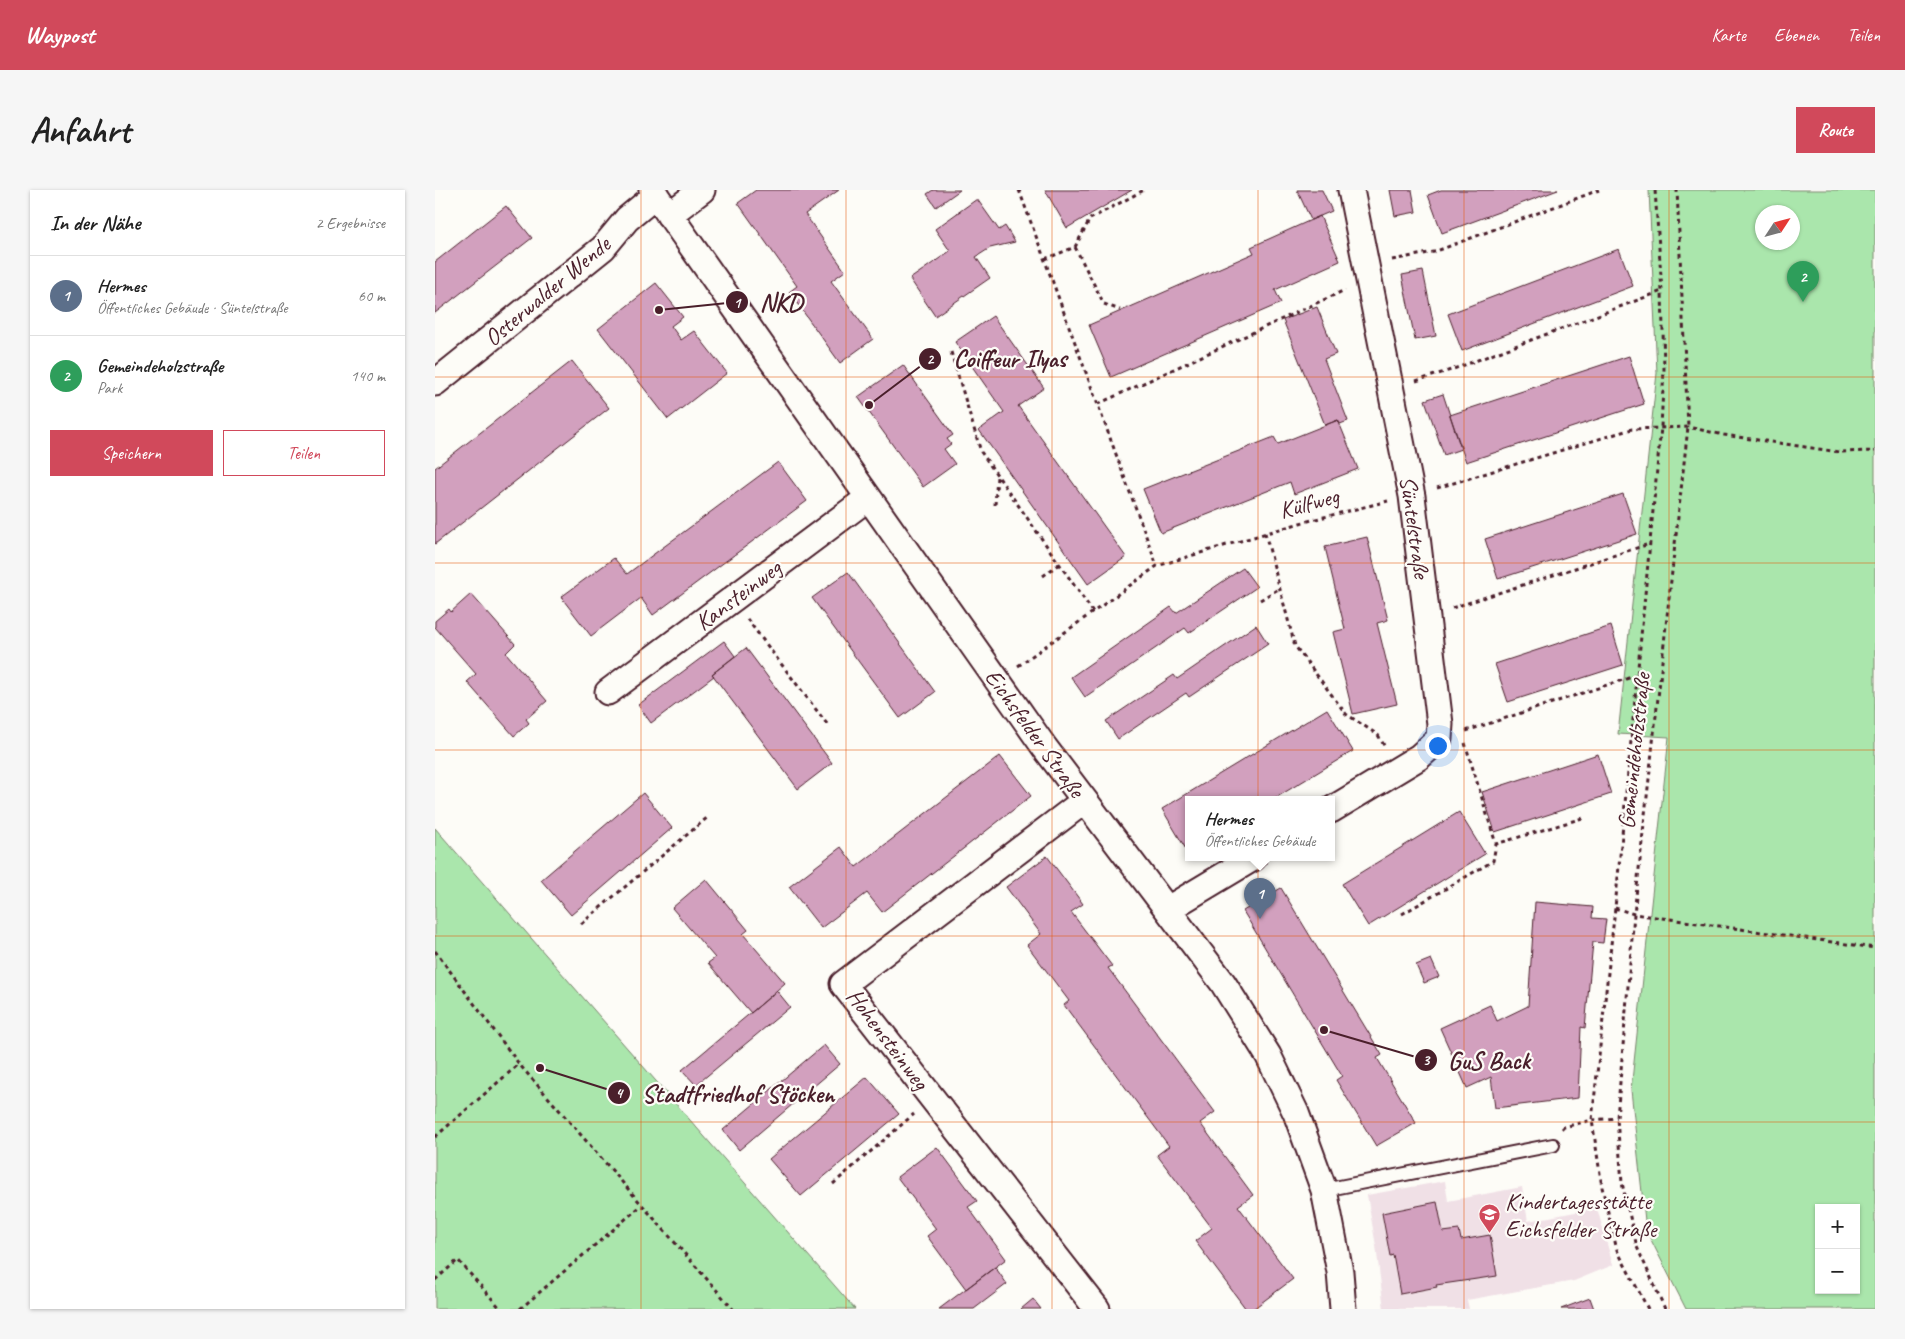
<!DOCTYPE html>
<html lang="de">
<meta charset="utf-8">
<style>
:root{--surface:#fff;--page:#f6f6f6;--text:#222;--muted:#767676;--line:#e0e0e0;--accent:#d1495b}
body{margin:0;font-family:Caveat,sans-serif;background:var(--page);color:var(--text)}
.controls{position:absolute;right:15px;bottom:15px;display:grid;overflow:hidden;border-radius:0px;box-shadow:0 1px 4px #0004}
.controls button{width:45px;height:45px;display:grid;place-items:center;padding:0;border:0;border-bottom:1px solid var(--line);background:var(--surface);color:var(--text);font:25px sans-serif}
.compass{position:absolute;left:1320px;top:15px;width:45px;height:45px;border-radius:50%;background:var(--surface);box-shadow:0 1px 4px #0004;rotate:54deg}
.you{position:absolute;left:1002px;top:555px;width:18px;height:18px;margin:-12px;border:4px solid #fff;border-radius:50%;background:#1a73e8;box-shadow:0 0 0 8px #1a73e833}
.badge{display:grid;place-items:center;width:32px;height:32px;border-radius:50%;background:var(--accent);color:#fff;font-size:16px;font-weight:700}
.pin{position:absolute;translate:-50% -41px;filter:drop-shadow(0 1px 2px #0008)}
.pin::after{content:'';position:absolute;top:26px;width:18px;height:15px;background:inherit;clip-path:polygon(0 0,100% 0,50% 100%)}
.popup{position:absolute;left:750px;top:606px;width:150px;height:65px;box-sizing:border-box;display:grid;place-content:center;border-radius:0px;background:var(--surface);filter:drop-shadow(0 1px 4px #0005);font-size:16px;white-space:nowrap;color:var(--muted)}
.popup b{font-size:19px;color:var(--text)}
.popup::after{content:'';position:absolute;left:50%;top:100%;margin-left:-10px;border:10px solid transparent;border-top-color:var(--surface)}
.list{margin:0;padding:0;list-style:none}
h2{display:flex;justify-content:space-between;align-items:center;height:65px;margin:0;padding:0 20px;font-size:21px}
h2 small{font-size:16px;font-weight:400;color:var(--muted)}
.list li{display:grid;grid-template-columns:32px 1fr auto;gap:15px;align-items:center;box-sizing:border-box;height:80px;padding:0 20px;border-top:1px solid var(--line)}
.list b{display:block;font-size:19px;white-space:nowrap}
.list p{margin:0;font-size:16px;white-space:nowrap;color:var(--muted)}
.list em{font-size:16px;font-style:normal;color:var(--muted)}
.actions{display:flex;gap:10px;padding:15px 20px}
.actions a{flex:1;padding:11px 0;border:1px solid var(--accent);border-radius:0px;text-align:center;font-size:18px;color:var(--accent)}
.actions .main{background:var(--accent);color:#fff}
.map{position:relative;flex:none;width:1440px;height:1119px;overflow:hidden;border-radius:0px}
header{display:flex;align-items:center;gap:30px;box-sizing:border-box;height:70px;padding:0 25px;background:var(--accent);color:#fff}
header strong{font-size:24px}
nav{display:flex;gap:28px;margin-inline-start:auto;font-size:18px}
.intro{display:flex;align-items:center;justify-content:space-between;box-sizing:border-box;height:120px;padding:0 30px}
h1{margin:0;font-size:35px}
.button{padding:12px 22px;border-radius:0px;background:var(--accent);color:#fff;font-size:18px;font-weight:700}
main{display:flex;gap:30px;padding:0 30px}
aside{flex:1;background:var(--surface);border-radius:0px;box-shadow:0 1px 4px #0004}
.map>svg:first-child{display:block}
</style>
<header>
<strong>Waypost</strong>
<nav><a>Karte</a><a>Ebenen</a><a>Teilen</a></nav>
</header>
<div class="intro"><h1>Anfahrt</h1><a class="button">Route</a></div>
<main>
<aside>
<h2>In der Nähe<small>2 Ergebnisse</small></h2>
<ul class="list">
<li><span class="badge" style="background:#5c6f8a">1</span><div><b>Hermes</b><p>Öffentliches Gebäude · Süntelstraße</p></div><em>60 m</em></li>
<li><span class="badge" style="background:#2e9e5b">2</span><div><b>Gemeindeholzstraße</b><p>Park</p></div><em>140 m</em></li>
</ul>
<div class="actions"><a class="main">Speichern</a><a>Teilen</a></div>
</aside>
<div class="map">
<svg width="1440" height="1119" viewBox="0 0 1440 1119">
<rect width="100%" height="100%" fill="#fdfcf7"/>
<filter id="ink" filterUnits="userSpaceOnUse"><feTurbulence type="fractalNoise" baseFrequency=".02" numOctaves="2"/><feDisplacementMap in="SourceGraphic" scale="10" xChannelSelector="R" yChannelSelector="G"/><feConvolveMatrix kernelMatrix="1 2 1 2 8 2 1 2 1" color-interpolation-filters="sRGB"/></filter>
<g filter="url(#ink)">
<path fill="#f0e0e6" d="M1010,991L1013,1011L1087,997L1093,1031L1162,1018L1178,1075L1139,1091L1032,1110L1034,1119H949L941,1056L932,1005Z"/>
<path fill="#aae6ac" stroke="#7a826c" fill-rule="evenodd" d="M1214,0H1440V1119H1251L1211,1040L1196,900L1234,547L1183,544L1222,183ZM1358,22V52H1328V22ZM1384,1018H1421V1100H1384Z
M0,638L420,1119H0Z"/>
<path fill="#d2a0be" stroke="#4a1f2b" d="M321,0H404L370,24L410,81L396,91L438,149L405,173L354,102L362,96L303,13Z
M498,0H525L501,17L492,4Z
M610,0H697L632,38Z
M862,0H887L897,21L876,30Z
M955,0H977L981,22L960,26Z
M1006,0H1123L1007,43L993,5Z
M542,9L564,40L570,36L580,52L555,58L541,67L555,88L500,126L475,89L515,61L500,39Z
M71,16L97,48L0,123V72Z
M885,26L905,71L840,100L846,113L676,187L654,135L819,63L816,57Z
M1184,59L1198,96L1027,161L1013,124Z
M988,81L1001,146L980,150L967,85Z
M221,93L248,127L236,136L246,150L259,141L292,183L233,229L163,139Z
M882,117L901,164L889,169L913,231L905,234L903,230L890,235L848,130Z
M558,126L609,198L583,216L691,367L653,394L544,240L569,222L520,152Z
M1194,166L1209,214L1031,272L1015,225Z
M137,171L174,218L0,354V278Z
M468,175L518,245L512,249L516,254L509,259L520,274L488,297L423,207Z
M1008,204L1026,259L1009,265L990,210Z
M903,230L923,279L859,304L855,292L726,343L708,299L839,247L843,254Z
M343,272L372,311L218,425L206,408L156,446L126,407L179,368L192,384Z
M1188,304L1202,344L1063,389L1050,349Z
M932,347L953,430L942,433L962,514L918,524L898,442L910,439L890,357Z
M808,378L822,397L754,443L750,438L650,507L636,487L736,417L741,423Z
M413,382L500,502L465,528L377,408Z
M36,404L80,454L71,463L112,511L91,529L94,533L79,546L32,492L41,484L0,437V431L14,419L16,422Z
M821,435L833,454L754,507L751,503L683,549L671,531L739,485L742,489Z
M1176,436L1188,475L1073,512L1060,474Z
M289,451L300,466L277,484L279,486L216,533L203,515Z
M311,458L397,573L363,599L277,484Z
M892,519L918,561L837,610H754V660L752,661L727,619Z
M1163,564L1176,604L1060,642L1047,602Z
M565,566L596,606L447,722L432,703L386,738L354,697L406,657L421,677Z
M208,603L237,638L136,725L106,690Z
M1024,622L1050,664L933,736L907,694Z
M612,666L648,714L636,722L677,776L673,778L780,922L765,933L818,1005L803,1016L858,1089L818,1119H811L760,1051L777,1038L722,965L734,956L629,815L634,811L592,755L606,744L571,697Z
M271,689L313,740L308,744L350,793L316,823L273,773L280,768L237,718Z
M846,698L947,865L942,868L981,933L941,956L901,890L907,886L808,721Z
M1100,712L1158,717L1157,728L1171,729L1168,753L1158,752L1150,838L1146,837L1143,908L1060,918L1056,887L1032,898L1005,838L1055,815L1062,831L1093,816Z
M996,769L1004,787L989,793L981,775Z
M342,801L355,817L261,895L247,880Z
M389,855L405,874L304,960L288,940Z
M432,887L464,924L366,1006L334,969Z
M502,957L542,1011L533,1017L571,1069L531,1099L492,1046L501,1039L462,987Z
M1002,1012L1008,1042L1024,1040L1026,1050L1055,1045L1062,1086L1001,1095L1002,1097L965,1104L958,1065L955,1066L947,1023Z
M560,1077L572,1094L539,1119H504Z
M1155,1108L1159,1119H1126Z
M598,1109L606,1119H586Z"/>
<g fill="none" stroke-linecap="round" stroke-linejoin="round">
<defs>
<path id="lane" d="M889,1000L1118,955"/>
<path id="street" d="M217,0L610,558L788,793L833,865L861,923L889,1000L905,1082L908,1119
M234,25L267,0
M0,193L168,58L192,29L221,5
M173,502L433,308
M649,611L408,794L662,1119
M896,620L984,567L1004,549L1005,534L977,306L916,0
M733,719L818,668"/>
</defs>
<use href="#lane" stroke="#4a1f2b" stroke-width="16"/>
<use href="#street" stroke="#4a1f2b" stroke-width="29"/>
<path stroke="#4a1f2b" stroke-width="3" stroke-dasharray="4 4" stroke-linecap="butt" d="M584,0L722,376
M640,57L669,114L685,120
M610,69L640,57L655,29L709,0
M957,70L999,62L1164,0
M516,162L546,262L658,422
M981,191L1016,180L1227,101
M663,214L910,100
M1002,298L1197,239L1253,237L1289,245L1404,262L1440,261
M560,315L562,286
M830,343L860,456L911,524L943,545L950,557
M608,386L624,374
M825,410L845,398
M1017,418L1214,354
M312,429L392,534
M583,476L722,376L865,333L953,311
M1031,541L1203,485
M1030,553L1061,654L1151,627
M1180,718L1199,724L1440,758
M967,724L1058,671L1061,654
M146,734L273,627
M0,761L84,874L298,1119
M1127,939L1129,937L1157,930L1182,928
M0,947L84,874
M398,994L479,924
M0,1090L23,1070L66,1119
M85,1119L207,1015
M1213,1119L1182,1060L1167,997L1157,930L1180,718L1226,237L1229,179L1227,101L1220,0
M1230,1119L1202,1057L1187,993L1182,928L1199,724L1253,237L1242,0"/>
<use href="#lane" stroke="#fdfcf7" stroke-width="12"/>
<use href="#street" stroke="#fdfcf7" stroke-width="25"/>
</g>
</g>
<path fill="none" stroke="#e8590c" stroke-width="1" stroke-opacity="0.55" d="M206,0V1119M411,0V1119M617,0V1119M823,0V1119M1029,0V1119M1234,0V1119M0,187H1440M0,373H1440M0,560H1440M0,746H1440M0,932H1440"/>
<defs>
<symbol id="school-pin" viewBox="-11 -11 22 30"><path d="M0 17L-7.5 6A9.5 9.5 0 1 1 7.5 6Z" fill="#d1495b" stroke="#fdfcf7"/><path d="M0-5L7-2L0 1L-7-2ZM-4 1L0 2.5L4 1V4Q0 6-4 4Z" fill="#fff"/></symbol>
</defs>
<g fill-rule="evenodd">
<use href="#school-pin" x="1042" y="1012" width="25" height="34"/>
</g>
<g text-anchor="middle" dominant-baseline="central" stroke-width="4.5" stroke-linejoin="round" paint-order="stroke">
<g font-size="24" fill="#4a1f2b" stroke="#fdfcf7">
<text transform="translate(112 101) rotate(-40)">Osterwalder Wende</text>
<text transform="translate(874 313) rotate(-15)">Külfweg</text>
<text transform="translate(980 337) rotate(82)">Süntelstraße</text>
<text transform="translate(303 405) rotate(-37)">Kansteinweg</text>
<text transform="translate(600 543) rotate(54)">Eichsfelder Straße</text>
<text transform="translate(1199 561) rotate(-84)">Gemeindeholzstraße</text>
<text transform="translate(453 849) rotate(53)">Hohensteinweg</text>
</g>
<g font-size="24" fill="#4a1f2b" stroke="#fdfcf7" text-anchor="start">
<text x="1070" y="1011">Kindertagesstätte<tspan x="1070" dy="28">Eichsfelder Straße</tspan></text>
</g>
</g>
<path fill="none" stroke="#4a1f2b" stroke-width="2" d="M224 120L302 112M434 215L495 169M889 840L991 870M105 878L184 903"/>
<g fill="#4a1f2b" stroke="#fdfcf7" stroke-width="2">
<circle cx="224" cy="120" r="5"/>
<circle cx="434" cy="215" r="5"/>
<circle cx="889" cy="840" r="5"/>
<circle cx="105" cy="878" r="5"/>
<circle cx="302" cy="112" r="12"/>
<circle cx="495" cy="169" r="12"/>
<circle cx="991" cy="870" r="12"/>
<circle cx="184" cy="903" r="12"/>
</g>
<g font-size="15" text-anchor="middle" font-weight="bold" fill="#fff">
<text x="302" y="118">1</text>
<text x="495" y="174">2</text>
<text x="991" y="875">3</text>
<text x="184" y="908">4</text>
</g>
<g font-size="25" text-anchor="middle" font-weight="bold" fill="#4a1f2b" stroke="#fdfcf7" stroke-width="4.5" stroke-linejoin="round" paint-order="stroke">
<text x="346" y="121">NKD</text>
<text x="575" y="177">Coiffeur Ilyas</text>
<text x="1054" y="879">GuS Back</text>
<text x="303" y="912">Stadtfriedhof Stöcken</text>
</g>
</svg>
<div class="controls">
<button>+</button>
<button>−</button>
</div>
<svg class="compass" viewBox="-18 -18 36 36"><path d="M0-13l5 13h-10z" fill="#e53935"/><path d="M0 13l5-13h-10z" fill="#767676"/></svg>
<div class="you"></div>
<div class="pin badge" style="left:825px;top:729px;background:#5c6f8a">1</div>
<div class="popup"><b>Hermes</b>Öffentliches Gebäude</div>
<div class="pin badge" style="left:1368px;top:112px;background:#2e9e5b">2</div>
</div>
</main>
